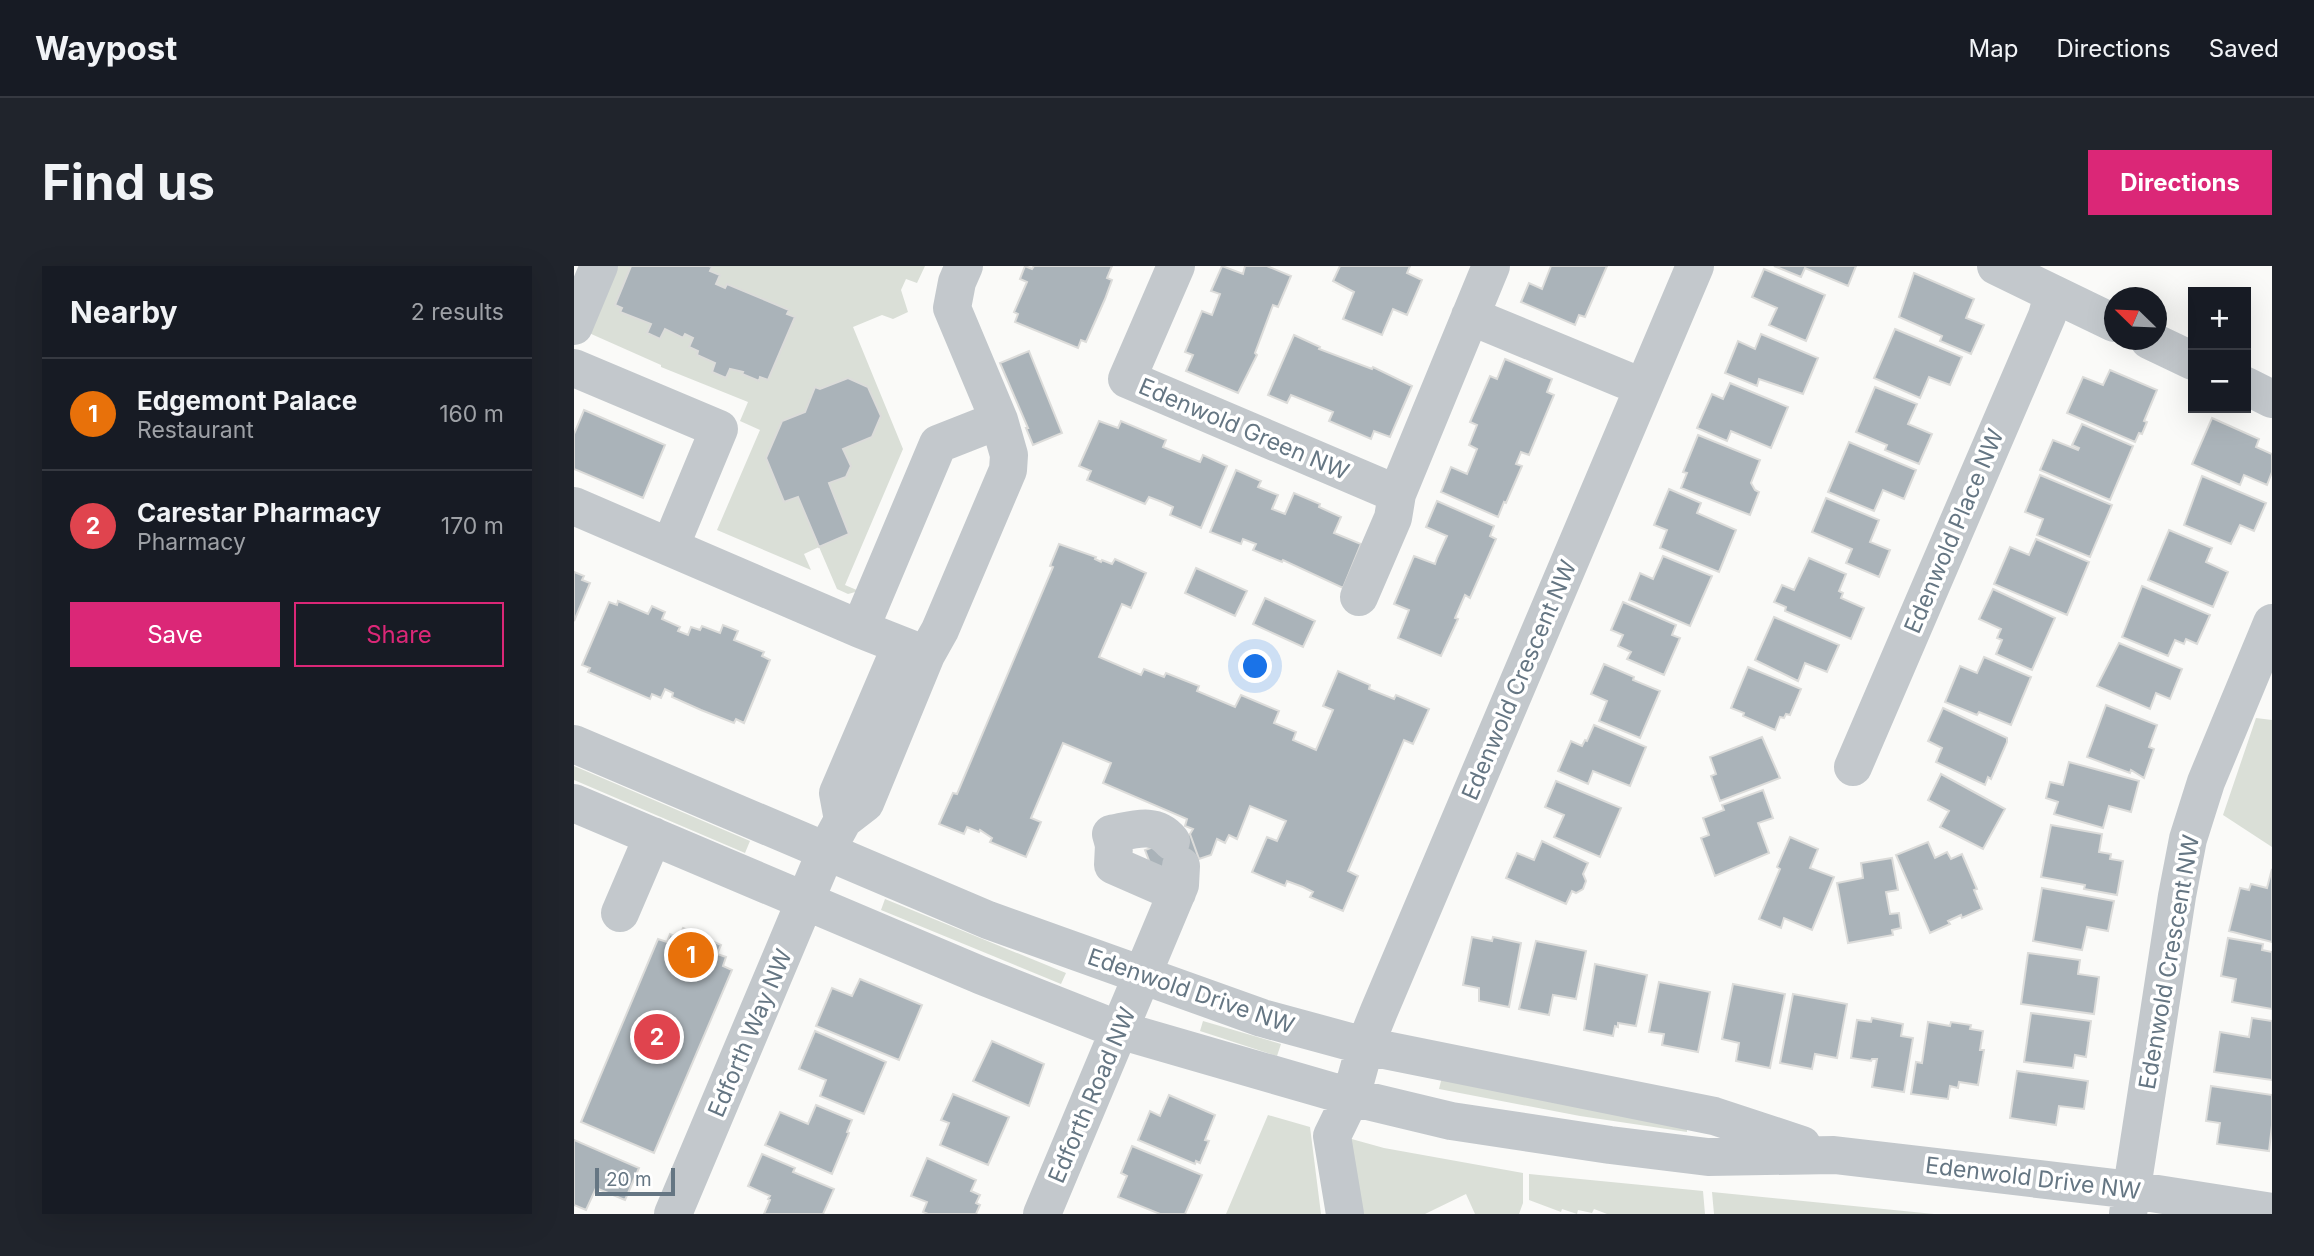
<!DOCTYPE html>
<meta charset="utf-8">
<style>
:root{--surface:#171b24;--page:#20242c;--text:#f1f3f6;--muted:#9ea1a6;--line:#363941;--accent:#db2777}
body{margin:0;font-family:Inter,sans-serif;background:var(--page);color:var(--text)}
.controls{position:absolute;right:21px;top:21px;display:grid;overflow:hidden;border-radius:0px;box-shadow:0 7px 28px #0002}
.controls button{width:63px;height:63px;display:grid;place-items:center;padding:0;border:0;border-bottom:2px solid var(--line);background:var(--surface);color:var(--text);font:35px sans-serif}
.compass{position:absolute;left:1530px;top:21px;width:63px;height:63px;border-radius:50%;background:var(--surface);box-shadow:0 7px 28px #0002;rotate:293deg}
.scale{position:absolute;left:21px;bottom:18px;width:80px;box-sizing:border-box;padding-left:7px;border:4px solid #657683;border-top:0;font-size:19px;line-height:24px;white-space:nowrap;color:#657683;-webkit-text-stroke:5px #fff;paint-order:stroke}
.you{position:absolute;left:682px;top:401px;width:24px;height:24px;margin:-18px;border:5px solid #fff;border-radius:50%;background:#1a73e8;box-shadow:0 0 0 10px #1a73e833}
.badge{display:grid;place-items:center;width:46px;height:46px;border-radius:50%;background:var(--accent);color:#fff;font-size:23px;font-weight:700}
.pin{position:absolute;translate:-50% -50%;border:4px solid #fff;box-shadow:0 2px 7px #0006}
.list{margin:0;padding:0;list-style:none}
h2{display:flex;justify-content:space-between;align-items:center;height:91px;margin:0;padding:0 28px;font-size:30px}
h2 small{font-size:23px;font-weight:400;color:var(--muted)}
.list li{display:grid;grid-template-columns:46px 1fr auto;gap:21px;align-items:center;box-sizing:border-box;height:112px;padding:0 28px;border-top:2px solid var(--line)}
.list b{display:block;font-size:26px;white-space:nowrap}
.list p{margin:0;font-size:23px;white-space:nowrap;color:var(--muted)}
.list em{font-size:23px;font-style:normal;color:var(--muted)}
.actions{display:flex;gap:14px;padding:21px 28px}
.actions a{flex:1;padding:16px 0;border:2px solid var(--accent);border-radius:0px;text-align:center;font-size:24px;color:var(--accent)}
.actions .main{background:var(--accent);color:#fff}
.map{position:relative;flex:none;width:1698px;height:948px;overflow:hidden;border-radius:0px}
header{display:flex;align-items:center;gap:42px;box-sizing:border-box;height:98px;padding:0 35px;background:var(--surface);border-bottom:2px solid var(--line)}
header strong{font-size:33px}
nav{display:flex;gap:38px;margin-inline-start:auto;font-size:24px}
.intro{display:flex;align-items:center;justify-content:space-between;box-sizing:border-box;height:168px;padding:0 42px}
h1{margin:0;font-size:49px}
.button{padding:18px 32px;border-radius:0px;background:var(--accent);color:#fff;font-size:24px;font-weight:700}
main{display:flex;gap:42px;padding:0 42px}
aside{flex:1;background:var(--surface);border-radius:0px;box-shadow:0 7px 28px #0002}
.map>svg:first-child{display:block}
</style>
<header>
<strong>Waypost</strong>
<nav><a>Map</a><a>Directions</a><a>Saved</a></nav>
</header>
<div class="intro"><h1>Find us</h1><a class="button">Directions</a></div>
<main>
<aside>
<h2>Nearby<small>2 results</small></h2>
<ul class="list">
<li><span class="badge" style="background:#e8710a">1</span><div><b>Edgemont Palace</b><p>Restaurant</p></div><em>160 m</em></li>
<li><span class="badge" style="background:#e0444e">2</span><div><b>Carestar Pharmacy</b><p>Pharmacy</p></div><em>170 m</em></li>
</ul>
<div class="actions"><a class="main">Save</a><a>Share</a></div>
</aside>
<div class="map">
<svg width="1698" height="948" viewBox="0 0 1698 948">
<rect width="100%" height="100%" fill="#fafaf8"/>
<path fill="#dadfd7" d="M43,0H351L343,17L332,13L327,24L334,46L319,53L308,49L279,61L329,183L271,319L285,325L274,328L263,323L245,281L230,288L237,304L143,264L186,164L166,155L174,136L87,101V99L15,67Z
M1682,452L1698,454V581L1649,549Z
M0,500L176,575L171,587L0,514Z
M311,633L492,707L487,718L307,644Z
M629,755L707,778L703,790L626,765Z
M868,811L1113,860V866L1006,850L865,823Z
M694,849L736,861L747,948H652Z
M774,872L810,882L949,907V937L945,948H901L892,928L851,948H784Z
M955,908L1129,925L1131,948H1033L1020,943L1018,947L1004,944L1003,948L988,943L987,946L955,934Z
M1138,926L1360,948H1140Z"/>
<path fill="#aab3b9" stroke="#dcdcda" stroke-width="2" d="M57,0H135L138,1L136,5L146,9L142,18L151,22L153,18L215,44L213,48L221,51L194,114L186,111L185,115L168,108L169,106L156,103L152,112L138,106L141,97L123,89L124,85L115,81L119,72L111,68L109,72L91,63L86,73L73,67L77,58L46,46L48,42L41,39Z
M451,0L458,3L460,0H538L533,12L538,14L531,33L512,76L507,74L504,82L441,56L444,48L440,46L453,16L446,13Z
M648,0L669,8L671,0H693L717,10L704,41L699,39L681,87L683,89L664,127L612,105L619,89L611,86L628,45L638,49L646,28L637,25Z
M766,0H836L833,7L848,14L833,49L819,43L808,69L769,53L780,26L759,15Z
M977,0H1033L1011,51L1005,49L1001,59L947,36L955,17L968,23Z
M1200,0H1282L1274,20L1231,2L1227,11Z
M1190,3L1251,29L1232,75L1195,59L1203,42L1178,31Z
M1340,7L1400,33L1392,52L1410,59L1397,88L1366,75L1368,70L1325,51Z
M1321,63L1388,91L1376,119L1355,111L1346,132L1300,112Z
M1187,68L1244,92L1229,128L1185,113L1183,120L1151,107L1164,75L1181,83Z
M720,69L746,81L745,83L798,103L799,101L838,120L816,171L800,165L797,173L755,155L759,146L717,129L713,137L694,129Z
M455,85L488,167L459,179L452,162H454L426,97Z
M931,93L978,113L973,126L980,129L955,189L947,186L942,198L948,200L932,237L930,236L924,251L867,226L877,201L893,208L903,183L895,179L903,159L896,156L916,110L923,113Z
M1536,104L1583,124L1570,155L1573,156L1568,168L1565,167L1561,176L1493,147L1509,111L1529,119Z
M274,112L294,121L307,150L298,171L269,183L277,200L272,211L255,217L275,268L245,281L224,231L210,236L192,192L208,155L231,146L241,121L246,123Z
M1156,117L1214,141L1197,182L1157,165L1153,175L1123,162L1138,128L1149,133Z
M1301,121L1343,138L1334,158L1358,168L1345,198L1311,184L1313,179L1282,166Z
M10,144L91,179L69,232L0,203V168Z
M1638,152L1685,173L1682,181L1698,188V206L1693,219L1670,209L1666,219L1618,198Z
M525,155L544,162L547,155L592,174L589,181L611,190L626,196L629,189L653,200L627,262L596,249L599,241L588,236L575,231L571,238L513,214L517,205L505,200Z
M1508,158L1559,180L1536,234L1466,204L1479,174L1504,184L1505,182L1498,179Z
M1124,169L1186,194L1177,217L1181,224L1185,226L1176,249L1107,222L1113,207L1109,206Z
M1275,176L1342,204L1330,233L1309,224L1300,245L1254,226Z
M662,204L687,215L684,221L704,229L698,243L711,248L720,227L746,238L745,241L767,251L760,267L787,278L769,322L709,294L708,296L679,284L682,278L669,273L667,278L636,266Z
M1466,209L1538,239L1516,291L1463,269L1469,253L1451,246Z
M1628,210L1692,237L1680,265L1666,259L1657,278L1610,259Z
M1095,223L1127,237L1123,247L1162,264L1145,306L1086,282L1093,264L1080,259Z
M1252,232L1305,254L1296,276L1316,284L1305,311L1272,297L1278,283L1238,266Z
M863,235L920,260L916,270L922,273L896,332L891,329L881,352L884,353L867,390L824,372L835,344L820,338L840,290L861,298L863,292L873,270L852,261Z
M1595,264L1638,282L1632,296L1654,306L1639,341L1574,314Z
M1462,273L1515,296L1493,349L1420,318L1436,281L1455,289Z
M485,278L522,291L521,293L527,296L528,294L538,298L541,293L572,307L557,342L548,338L525,391L567,409L570,403L590,411L592,407L625,420L623,425L661,441L667,429L705,445L700,457L722,466L719,474L742,484L759,444L749,440L764,405L796,419L795,423L820,433L822,429L855,443L839,478L830,474L774,605L784,610L769,645L736,631L739,626L729,621L713,615L711,620L678,606L693,571L703,575L712,555L676,540L663,573L655,569L651,577L643,573L637,589L625,593L616,568L619,563L611,560L613,553L529,517L537,497L489,477L457,552L467,556L452,591L416,576L418,572L406,564L405,566L393,561L390,568L365,558L379,527L383,528L479,301L476,300Z
M1089,290L1138,310L1116,360L1055,334L1066,307L1079,313Z
M1235,292L1272,308L1265,325L1269,327L1267,332L1290,342L1277,373L1211,345L1212,341L1200,336L1208,319L1220,324Z
M622,302L673,325L661,350L611,327Z
M0,306L10,310L8,314L16,317L0,355Z
M1568,320L1636,349L1623,378L1612,373L1610,378L1601,374L1594,390L1548,371Z
M1419,323L1481,352L1458,404L1422,388L1428,374L1423,372L1427,363L1405,353Z
M691,332L741,355L729,381L679,358Z
M44,335L74,348L78,340L91,346L88,353L106,361L104,365L114,369L117,361L126,364L128,360L146,367L149,359L164,365L160,374L190,386L188,390L196,394L170,457L162,453L160,457L127,444L98,431L99,427L91,423L87,432L78,428L76,433L14,406L16,402L8,399L35,336L43,339Z
M1049,336L1102,359L1098,369L1106,372L1090,409L1053,393L1057,386L1044,380L1049,369L1037,364Z
M1200,351L1265,379L1253,406L1231,397L1224,415L1181,394Z
M1545,377L1608,403L1596,433L1582,427L1576,443L1523,420Z
M1410,391L1457,411L1437,459L1405,446L1403,449L1371,436L1386,400L1403,407Z
M1030,398L1060,411L1059,414L1086,425L1066,472L1025,455L1033,435L1017,428Z
M1174,401L1227,423L1216,449L1212,448L1210,452L1206,451L1201,464L1169,450L1170,447L1157,442Z
M1532,439L1583,459L1575,481L1580,483L1570,512L1557,504L1556,507L1513,491Z
M1369,442L1433,472V476L1417,513L1414,511L1411,519L1362,496L1368,482L1354,475Z
M1020,459L1072,481L1056,520L1019,505L1014,518L984,505L997,475L1008,480L1011,474L1013,475Z
M1188,471L1206,512L1146,535L1137,510L1142,508L1136,491Z
M1495,496L1565,515L1557,546L1535,540L1529,562L1480,548L1484,536L1472,532L1476,516L1489,519Z
M1367,508L1431,543L1409,583L1366,561L1375,545L1354,534Z
M982,515L1047,542L1026,591L980,571L990,549L971,541Z
M1189,524L1199,552L1184,557L1195,587L1141,610L1127,572L1135,569L1129,552L1150,544L1148,539Z
M1477,559L1528,568L1525,586L1537,588L1536,593L1549,595L1543,629L1510,623L1511,619L1467,611Z
M616,568L625,593L581,610L571,584Z
M1216,571L1244,583L1236,602L1260,611L1238,664L1210,652L1207,662L1185,653L1206,603L1203,601Z
M968,575L1014,597L1009,608L1012,615L1009,623L1002,627L998,625L992,638L932,612L943,587L960,594Z
M1354,576L1361,592L1373,586L1377,593L1388,588L1403,623L1400,624L1408,643L1388,652L1387,649L1374,655L1376,658L1356,667L1322,589Z
M1318,592L1324,624L1312,626L1316,648L1325,647L1327,662L1318,664L1319,669L1274,677L1263,617L1289,612L1287,597Z
M1698,603V676L1655,665L1666,622L1675,624L1677,618L1693,622Z
M1468,622L1540,635L1534,665L1513,661L1508,684L1459,675Z
M109,662L147,679L143,688L152,691L149,700L158,704L80,887L7,856L84,673L93,676L96,668L105,672Z
M898,671L918,675L919,671L947,677L935,741L905,735V722L889,719Z
M1654,672L1689,678L1688,684L1698,686V743L1658,736L1662,713L1647,710Z
M962,675L1012,685L1002,733L979,729L975,749L945,743Z
M1454,687L1506,694L1504,708L1525,711L1520,748L1447,738Z
M1021,698L1073,709L1062,760L1044,757V761L1041,760L1039,770L1010,764Z
M286,713L348,739L325,794L242,760L258,722L278,730Z
M1085,716L1136,726L1124,786L1088,779L1090,768L1075,766Z
M1159,718L1211,728L1196,802L1162,795L1165,777L1148,773Z
M1219,728L1273,738L1263,792L1241,788L1238,803L1206,797Z
M1457,747L1517,755L1512,791L1501,789L1499,802L1450,796Z
M1298,752L1329,758L1327,770L1339,772L1330,826L1298,821L1303,793H1298L1297,795L1277,792L1283,754L1297,756Z
M1678,752L1698,755V814L1640,806L1646,766L1675,771Z
M1354,756L1376,760L1377,756L1397,759L1396,763L1409,765L1406,784H1410L1404,819L1385,816L1384,822L1376,820L1374,833L1337,828L1342,796L1348,797Z
M241,765L312,796L290,848L246,830L252,814L225,803Z
M418,775L470,798L455,840L399,815Z
M1443,805L1514,815L1510,843L1485,840L1482,859L1436,852Z
M1637,820L1698,829V859L1695,885L1643,878L1646,857L1632,855Z
M379,828L435,851L414,899L366,879L375,857L367,854Z
M595,829L641,849L631,874L635,875L626,897L622,895L621,898L564,874L576,845L586,850Z
M242,839L278,854L273,866L275,867L258,908L191,879L206,846L234,858Z
M0,874L65,902L51,934L22,922L12,944L0,939Z
M558,880L628,909L611,948H586L544,931L553,910L547,907Z
M188,888L221,902L219,906L260,923L249,948H190L196,934L194,933L196,930L174,920Z
M353,892L402,914L397,925L406,929L402,937L406,939L402,948H354L349,946L353,936L337,930Z"/>
<g fill="none" stroke-linecap="round" stroke-linejoin="round">
<path stroke="#c3c8cc" stroke-width="38" d="M602,0L553,113L823,228L917,0
M1422,0L1540,57
M896,50L1068,121
M0,60L25,0
M1575,74L1619,95
M0,102L145,163L96,281
M1672,120L1698,133
M0,240L286,363L352,389
M785,331L819,252L823,228
M286,363L364,178L425,154
M0,478L414,654L688,752L791,780L1140,850L1228,879
M1279,501L1473,50L1479,28
M0,537L406,709L545,764L777,831L877,855L1036,879L1134,891L1260,889L1558,924L1698,946
M269,554L264,527L327,380
M597,575C581,555 559,564 537,568L540,579L539,599L603,627
M46,647L79,570
M99,948L252,585L269,554L291,537L352,389L366,364L434,204L435,189L425,154L378,42L383,16L390,0
M468,948L606,619L607,600
M771,948L758,870L777,831L791,780L805,745L1121,0
M1554,948L1603,630L1614,573L1632,516L1698,357"/>
</g>
<g text-anchor="middle" dominant-baseline="central" stroke-width="7" stroke-linejoin="round" paint-order="stroke">
<g font-size="23" fill="#657683" stroke="#fff">
<text transform="translate(670 163) rotate(23)">Edenwold Green NW</text>
<text transform="translate(1380 265) rotate(-67)">Edenwold Place NW</text>
<text transform="translate(945 414) rotate(-67)">Edenwold Crescent NW</text>
<text transform="translate(1595 696) rotate(-80)">Edenwold Crescent NW</text>
<text transform="translate(617 725) rotate(19)">Edenwold Drive NW</text>
<text transform="translate(176 767) rotate(-67)">Edforth Way NW</text>
<text transform="translate(518 829) rotate(-67)">Edforth Road NW</text>
<text transform="translate(1459 912) rotate(7)">Edenwold Drive NW</text>
</g>
</g>
</svg>
<div class="controls">
<button>+</button>
<button>−</button>
</div>
<svg class="compass" viewBox="-18 -18 36 36"><path d="M0-13l5 13h-10z" fill="#e53935"/><path d="M0 13l5-13h-10z" fill="#9ea1a6"/></svg>
<div class="scale">20 m</div>
<div class="you"></div>
<div class="pin badge" style="left:117px;top:689px;background:#e8710a">1</div>
<div class="pin badge" style="left:83px;top:771px;background:#e0444e">2</div>
</div>
</main>
